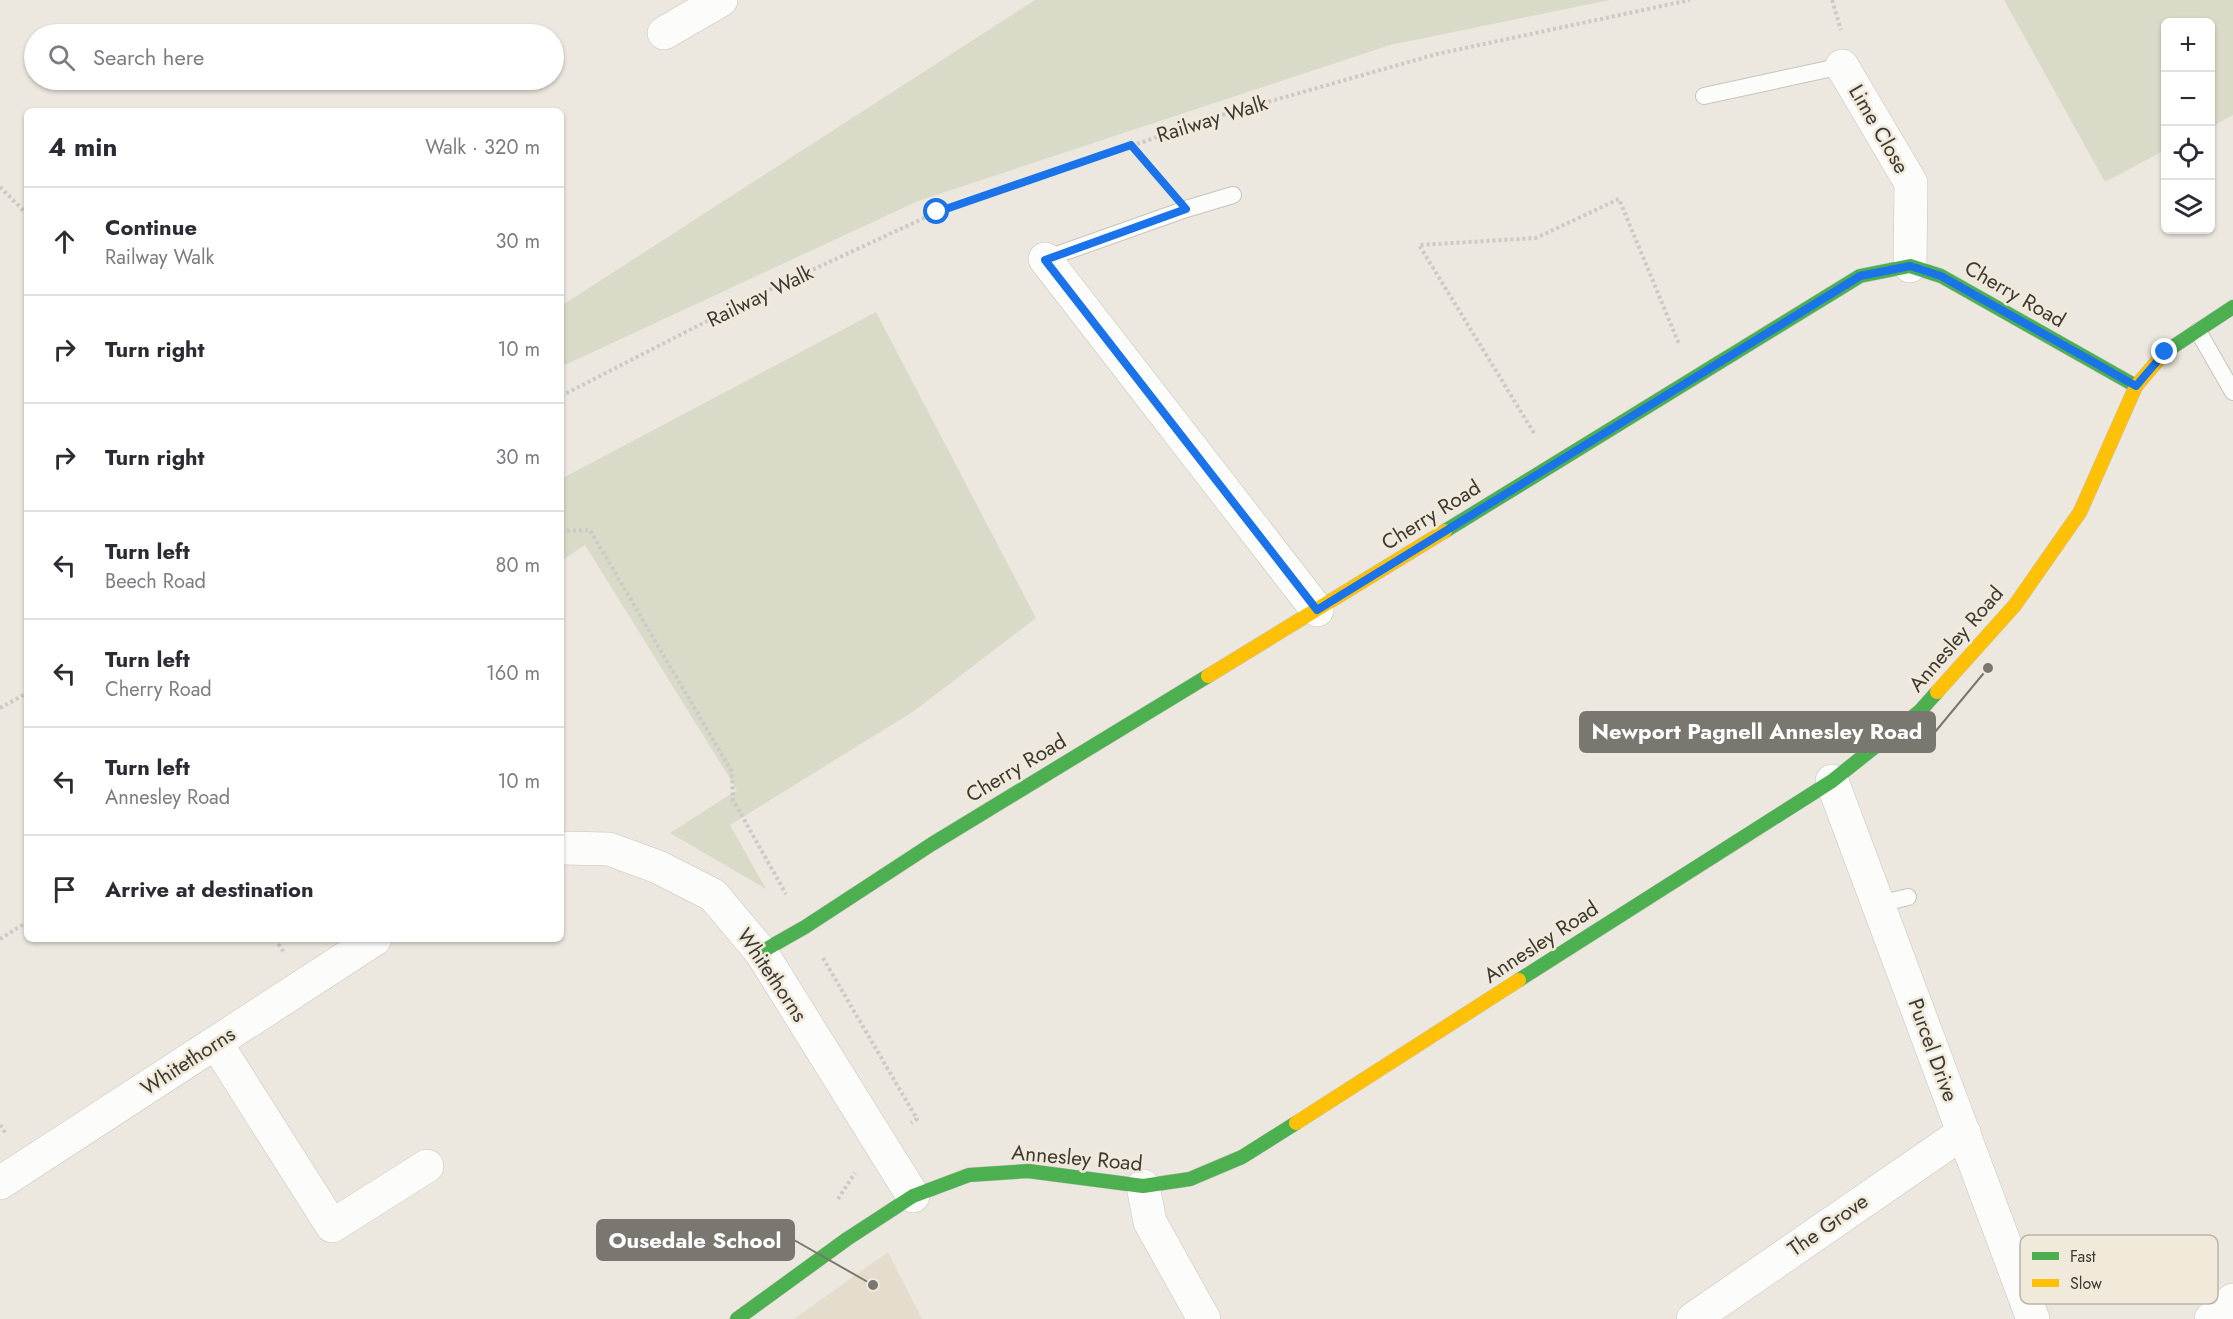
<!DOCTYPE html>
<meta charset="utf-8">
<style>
:root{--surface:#fff;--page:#f2f2f3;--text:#2b2b33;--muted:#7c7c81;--line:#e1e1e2}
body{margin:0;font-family:Jost,sans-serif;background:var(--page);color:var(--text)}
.controls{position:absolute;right:18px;top:18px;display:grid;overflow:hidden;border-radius:9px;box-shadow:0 2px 4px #0004}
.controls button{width:54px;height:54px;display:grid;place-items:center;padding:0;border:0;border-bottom:2px solid var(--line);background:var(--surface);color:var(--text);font:30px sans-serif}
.stop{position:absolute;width:18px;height:18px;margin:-14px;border:4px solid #1a73e8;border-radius:50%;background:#fff}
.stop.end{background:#1a73e8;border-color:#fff;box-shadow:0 2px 6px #0008}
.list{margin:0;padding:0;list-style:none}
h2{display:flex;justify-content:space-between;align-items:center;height:78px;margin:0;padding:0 24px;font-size:26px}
h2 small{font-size:20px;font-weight:400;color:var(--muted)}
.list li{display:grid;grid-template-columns:39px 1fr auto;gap:18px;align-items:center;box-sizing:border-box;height:108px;padding:0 24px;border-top:2px solid var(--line)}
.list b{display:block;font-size:22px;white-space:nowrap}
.list p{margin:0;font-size:20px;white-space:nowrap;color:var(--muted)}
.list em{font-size:20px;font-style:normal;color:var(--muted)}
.icon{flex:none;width:33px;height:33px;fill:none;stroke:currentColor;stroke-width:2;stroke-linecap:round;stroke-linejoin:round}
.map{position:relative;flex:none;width:2233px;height:1319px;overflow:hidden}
.search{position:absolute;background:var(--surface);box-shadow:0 2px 4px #0004;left:24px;top:24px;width:540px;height:66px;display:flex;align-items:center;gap:15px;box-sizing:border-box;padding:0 21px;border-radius:33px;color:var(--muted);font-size:22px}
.panel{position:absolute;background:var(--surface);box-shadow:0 2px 4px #0004;left:24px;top:108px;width:540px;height:834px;border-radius:9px}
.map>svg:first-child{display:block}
</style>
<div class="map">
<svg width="2233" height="1319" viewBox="0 0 2233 1319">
<rect width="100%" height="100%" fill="#ece8df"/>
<path fill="#e4dccd" d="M888,1252L922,1319H794Z"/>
<path fill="#dadac9" d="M1035,0H1610L1390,45L918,201L565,365L561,361V306Z
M2004,0H2233V115L2211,127L2210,22H2166L2165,150L2105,182Z
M876,312L1036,618L914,711L730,825L766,889L670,833L737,790L585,545L561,561V479Z"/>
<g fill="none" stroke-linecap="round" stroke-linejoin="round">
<defs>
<path id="lane" d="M1704,96L1842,66
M1045,259L1186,209L1233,195
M2198,331L2233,392
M1879,904L1908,897"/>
<path id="street" d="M664,33L721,0
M1842,66L1911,183L1910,266
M1045,259L1317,610
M1832,781L2033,1319
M561,848L609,849L658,867L713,895L761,952L913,1196
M216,1043L332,1226L427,1166
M0,1183L375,939
M1143,1186L1150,1222L1204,1319
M1693,1319L1964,1132
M2211,1319L2233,1300"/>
<path id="fast" d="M2165,352L2233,307
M1445,531L1860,276L1910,266L1941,276L2136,386
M761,952L805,927L932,844L1208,676
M1519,980L1832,781L1920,711L1937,692
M737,1319L847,1239L913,1196L969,1175L1028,1171L1143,1186L1190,1179L1242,1157L1296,1123"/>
<path id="slow" d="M1208,676L1445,531
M1937,692L2015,605L2080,512L2136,386L2165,352
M1296,1123L1519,980"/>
</defs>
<use href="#lane" stroke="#c7c4bd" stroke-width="18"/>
<use href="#street" stroke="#c7c4bd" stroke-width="34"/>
<use href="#fast" stroke="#c7c4bd" stroke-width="15"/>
<use href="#slow" stroke="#c7c4bd" stroke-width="15"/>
<path stroke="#cccac7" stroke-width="4" stroke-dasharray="3 3" stroke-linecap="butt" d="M1832,0L1841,30
M1131,145L1165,185
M0,187L27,214
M561,396L754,297L937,212L1225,114L1437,54L1690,0
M1534,433L1419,245L1536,238L1619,199L1679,344
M561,531L590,530L732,772L733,800L786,894
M0,708L27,693
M0,939L27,922
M275,939L285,954
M823,958L917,1119L911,1123
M0,1125L6,1134
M838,1199L855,1173"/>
<use href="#lane" stroke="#fcfcfa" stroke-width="16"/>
<use href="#street" stroke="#fcfcfa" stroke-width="33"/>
<use href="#fast" stroke="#4caf50" stroke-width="14"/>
<use href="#slow" stroke="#ffc107" stroke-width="14"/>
</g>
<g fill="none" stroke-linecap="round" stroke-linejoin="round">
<path stroke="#1a73e8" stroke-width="8" d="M937,212L1131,145L1186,209L1045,260L1317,610L1860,276L1910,266L1941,276L2136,386L2165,352"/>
</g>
<g text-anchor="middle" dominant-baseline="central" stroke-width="5" stroke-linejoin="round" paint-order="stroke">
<g font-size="21" fill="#3d3a34" stroke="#f1e9da">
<text transform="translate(1212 119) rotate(-17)">Railway Walk</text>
<text transform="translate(1879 129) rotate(60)">Lime Close</text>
<text transform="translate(2015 294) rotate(30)">Cherry Road</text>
<text transform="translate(760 296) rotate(-26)">Railway Walk</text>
<text transform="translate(1431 515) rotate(-32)">Cherry Road</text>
<text transform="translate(1956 639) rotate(-49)">Annesley Road</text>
<text transform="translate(1016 768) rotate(-31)">Cherry Road</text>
<text transform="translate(1541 942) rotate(-33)">Annesley Road</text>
<text transform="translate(772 975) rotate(56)">Whitethorns</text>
<text transform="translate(1933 1050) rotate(70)">Purcel Drive</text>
<text transform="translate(188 1061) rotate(-33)">Whitethorns</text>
<text transform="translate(1077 1158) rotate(5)">Annesley Road</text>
<text transform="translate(1828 1225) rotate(-35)">The Grove</text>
</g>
</g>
<rect x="2020" y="1235" width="198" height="69" rx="9" fill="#f1e9da" stroke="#bbb4a8" stroke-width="1.5"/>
<rect x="2032" y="1252" width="27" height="8" fill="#4caf50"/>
<rect x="2032" y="1279" width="27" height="8" fill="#ffc107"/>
<g font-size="16" fill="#3d3a34">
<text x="2070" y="1262">Fast</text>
<text x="2070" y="1289">Slow</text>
</g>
<path fill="none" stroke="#7a7770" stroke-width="2" d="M1988 668L1935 732M873 1285L794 1240"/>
<g fill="#7a7770" stroke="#f1e9da" stroke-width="2">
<circle cx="1988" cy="668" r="6"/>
<circle cx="873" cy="1285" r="6"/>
</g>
<g fill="#7a7770" stroke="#7a7770" stroke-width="2">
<rect x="1580" y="712" width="355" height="40" rx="6"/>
<rect x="597" y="1220" width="197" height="40" rx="6"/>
</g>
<g font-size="22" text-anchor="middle" font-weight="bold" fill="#fff">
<text x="1757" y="739">Newport Pagnell Annesley Road</text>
<text x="695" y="1248">Ousedale School</text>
</g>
</svg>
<div class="controls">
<button>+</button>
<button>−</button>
<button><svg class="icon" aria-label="locate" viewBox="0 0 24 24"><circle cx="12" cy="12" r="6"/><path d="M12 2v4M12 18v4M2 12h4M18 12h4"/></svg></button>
<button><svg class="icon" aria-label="layers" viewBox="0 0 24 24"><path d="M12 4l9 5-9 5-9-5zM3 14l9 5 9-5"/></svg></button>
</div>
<div class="stop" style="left:937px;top:212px"></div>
<div class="stop end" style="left:2165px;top:352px"></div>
<div class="search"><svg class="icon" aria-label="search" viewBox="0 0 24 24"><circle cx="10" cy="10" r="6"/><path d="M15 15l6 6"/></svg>Search here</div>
<section class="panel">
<h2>4 min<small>Walk · 320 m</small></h2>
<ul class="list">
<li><svg class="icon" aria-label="ahead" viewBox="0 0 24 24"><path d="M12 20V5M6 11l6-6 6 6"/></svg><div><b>Continue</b><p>Railway Walk</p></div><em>30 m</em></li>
<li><svg class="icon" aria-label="right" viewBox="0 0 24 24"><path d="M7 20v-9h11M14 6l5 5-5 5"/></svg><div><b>Turn right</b></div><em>10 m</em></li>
<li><svg class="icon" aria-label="right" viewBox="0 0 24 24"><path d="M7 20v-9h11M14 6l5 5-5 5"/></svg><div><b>Turn right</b></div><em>30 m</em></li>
<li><svg class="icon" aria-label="left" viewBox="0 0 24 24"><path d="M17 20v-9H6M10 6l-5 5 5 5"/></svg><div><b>Turn left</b><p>Beech Road</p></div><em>80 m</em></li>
<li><svg class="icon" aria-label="left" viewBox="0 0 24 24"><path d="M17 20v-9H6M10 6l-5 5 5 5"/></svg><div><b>Turn left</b><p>Cherry Road</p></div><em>160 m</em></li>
<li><svg class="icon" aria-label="left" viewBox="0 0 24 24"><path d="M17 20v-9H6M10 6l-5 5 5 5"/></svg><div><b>Turn left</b><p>Annesley Road</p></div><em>10 m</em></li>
<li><svg class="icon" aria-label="arrive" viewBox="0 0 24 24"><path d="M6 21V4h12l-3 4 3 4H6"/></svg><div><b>Arrive at destination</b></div></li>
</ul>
</section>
</div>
